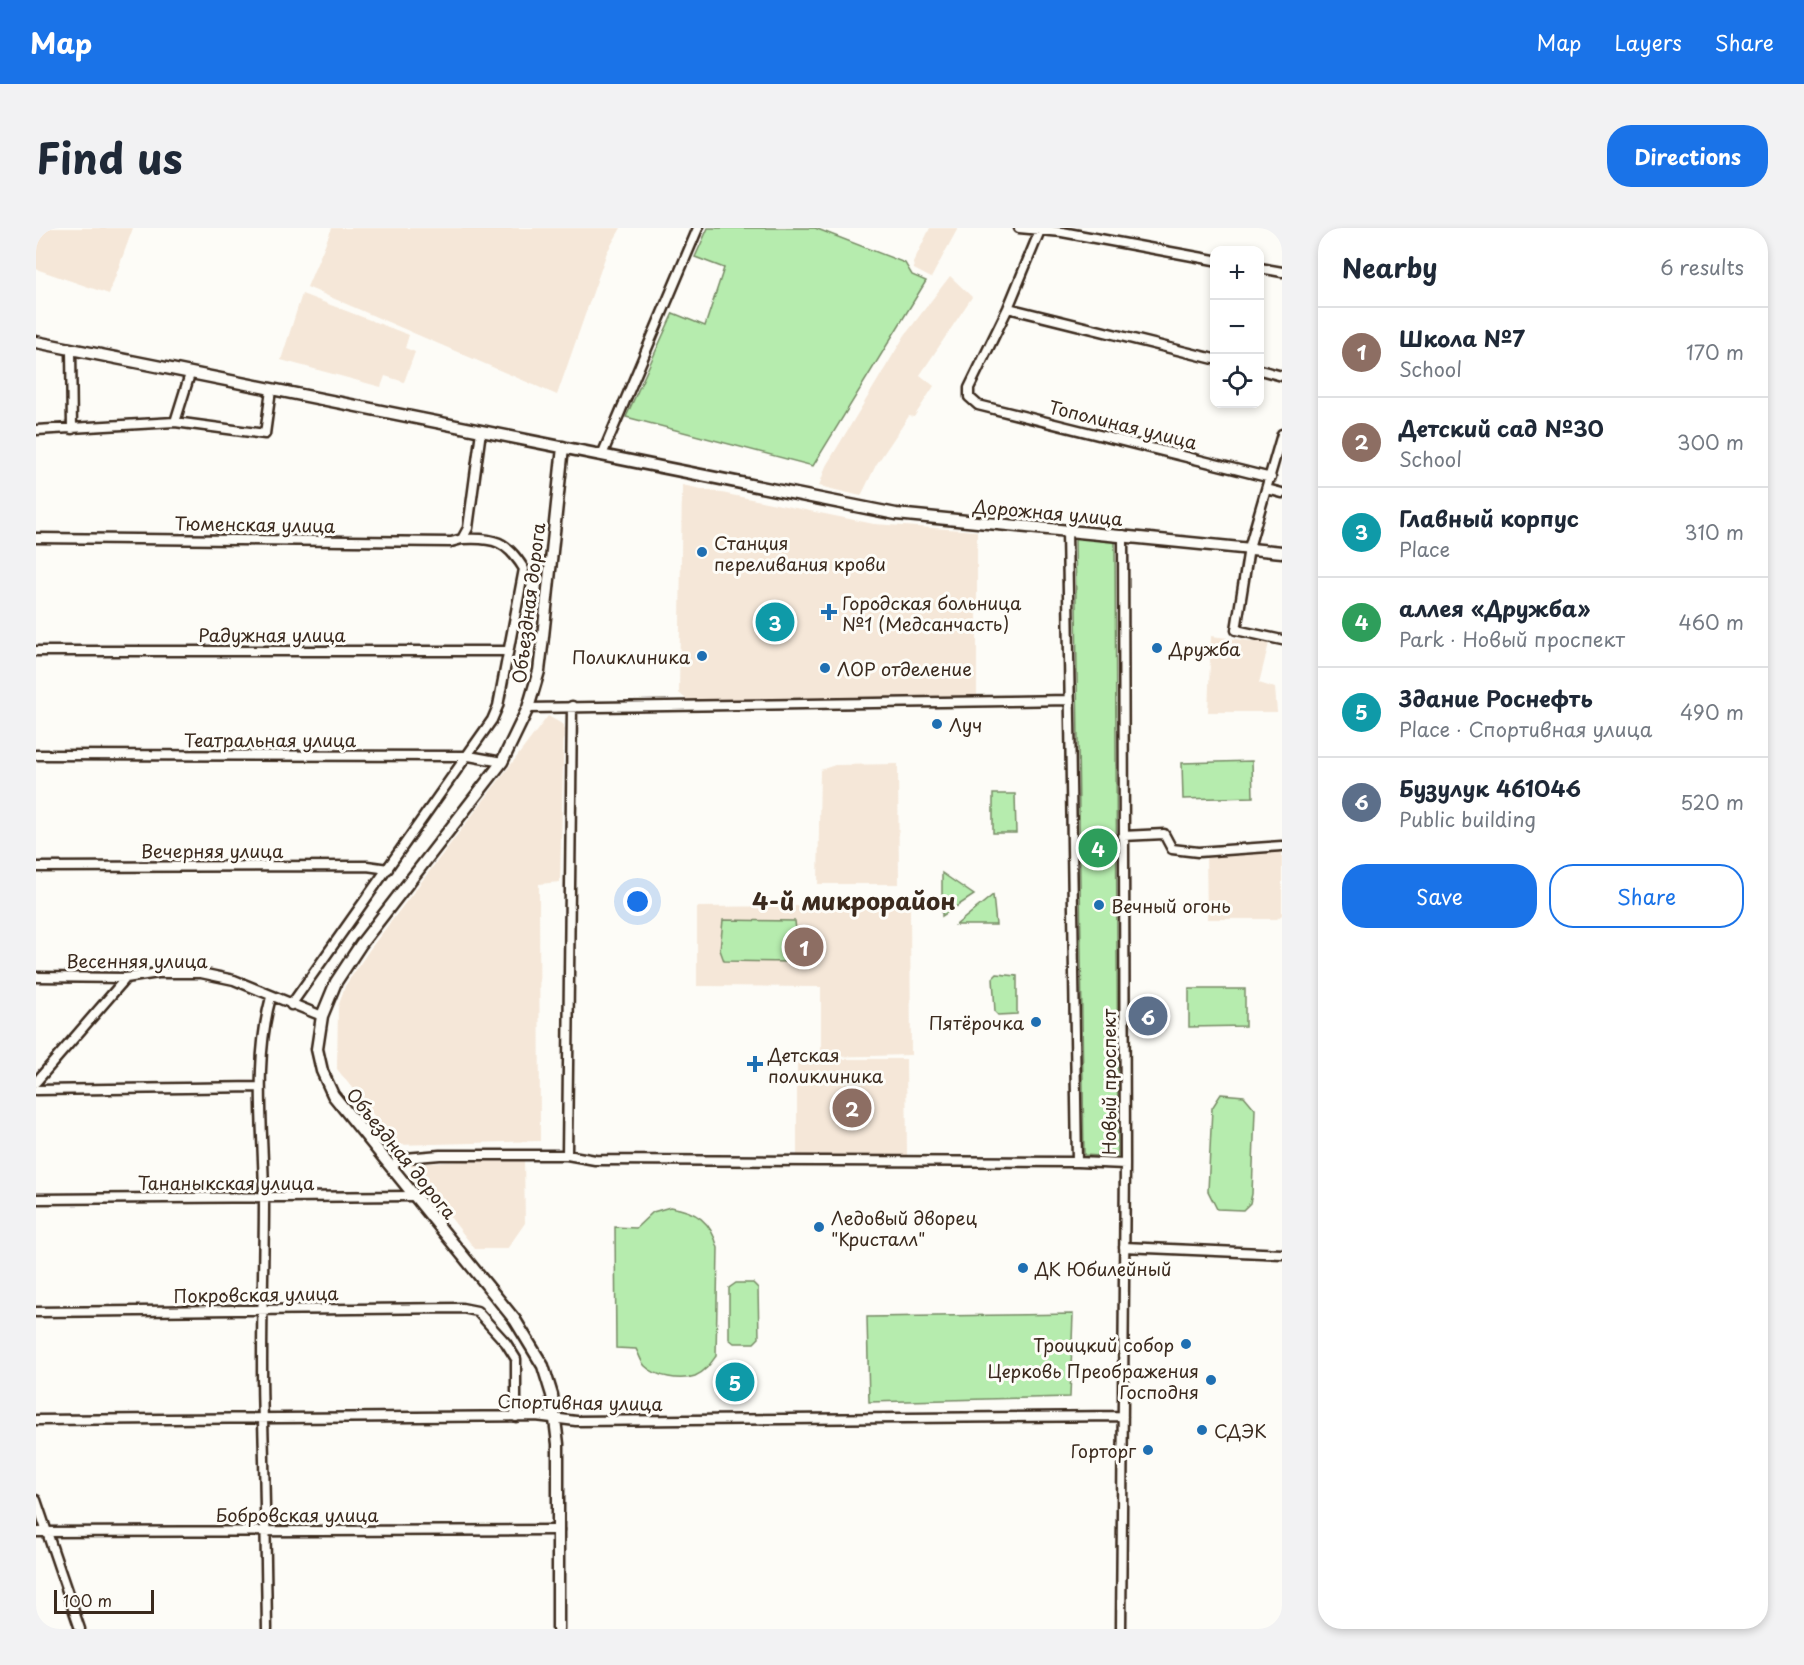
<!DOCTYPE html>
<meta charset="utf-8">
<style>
:root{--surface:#fff;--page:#f2f2f3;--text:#1f2937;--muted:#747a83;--line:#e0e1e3;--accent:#1a73e8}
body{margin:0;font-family:"Playpen Sans",sans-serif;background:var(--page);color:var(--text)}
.controls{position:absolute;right:18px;top:18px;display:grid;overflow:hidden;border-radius:12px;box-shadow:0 3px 9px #0003}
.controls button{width:54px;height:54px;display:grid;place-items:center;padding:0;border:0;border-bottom:2px solid var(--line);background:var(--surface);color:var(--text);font:30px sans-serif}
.scale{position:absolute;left:18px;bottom:15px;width:100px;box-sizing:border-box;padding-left:6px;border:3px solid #3b2a1e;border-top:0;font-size:16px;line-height:21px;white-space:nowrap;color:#3b2a1e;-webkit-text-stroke:4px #fdfcf7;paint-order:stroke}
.you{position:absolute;left:602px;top:674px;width:21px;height:21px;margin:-15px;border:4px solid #fff;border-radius:50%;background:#1a73e8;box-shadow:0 0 0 9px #1a73e833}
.badge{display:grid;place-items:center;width:39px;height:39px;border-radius:50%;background:var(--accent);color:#fff;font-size:20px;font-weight:700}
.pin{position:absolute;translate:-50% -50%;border:3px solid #fff;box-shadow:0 2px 6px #0006}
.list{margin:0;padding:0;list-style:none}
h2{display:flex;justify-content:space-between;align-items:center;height:78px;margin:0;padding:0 24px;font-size:26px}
h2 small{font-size:20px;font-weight:400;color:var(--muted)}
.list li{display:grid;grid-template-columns:39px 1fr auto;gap:18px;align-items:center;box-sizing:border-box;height:90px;padding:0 24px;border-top:2px solid var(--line)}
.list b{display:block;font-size:22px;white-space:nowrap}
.list p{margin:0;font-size:20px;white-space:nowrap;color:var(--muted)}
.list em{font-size:20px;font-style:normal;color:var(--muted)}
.actions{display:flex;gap:12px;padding:18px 24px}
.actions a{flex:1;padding:14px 0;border:2px solid var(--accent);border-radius:24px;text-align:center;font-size:21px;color:var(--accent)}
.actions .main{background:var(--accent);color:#fff}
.icon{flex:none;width:33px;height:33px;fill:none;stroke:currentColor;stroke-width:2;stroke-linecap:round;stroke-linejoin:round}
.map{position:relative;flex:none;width:1246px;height:1401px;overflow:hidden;border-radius:24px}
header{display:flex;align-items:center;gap:36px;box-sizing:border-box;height:84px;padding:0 30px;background:var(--accent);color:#fff}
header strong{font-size:28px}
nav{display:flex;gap:33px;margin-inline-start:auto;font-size:21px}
.intro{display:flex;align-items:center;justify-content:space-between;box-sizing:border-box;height:144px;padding:0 36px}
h1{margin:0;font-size:42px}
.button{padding:15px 27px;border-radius:24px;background:var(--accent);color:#fff;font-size:21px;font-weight:700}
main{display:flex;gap:36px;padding:0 36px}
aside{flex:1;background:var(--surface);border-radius:24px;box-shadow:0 3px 9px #0003}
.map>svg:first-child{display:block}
</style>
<header>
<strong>Map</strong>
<nav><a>Map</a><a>Layers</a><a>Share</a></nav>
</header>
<div class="intro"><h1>Find us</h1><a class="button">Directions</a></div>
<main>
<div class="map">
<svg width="1246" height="1401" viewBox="0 0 1246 1401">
<rect width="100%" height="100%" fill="#fdfcf7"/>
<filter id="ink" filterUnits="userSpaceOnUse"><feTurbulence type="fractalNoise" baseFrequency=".0167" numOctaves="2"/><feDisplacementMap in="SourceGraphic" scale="12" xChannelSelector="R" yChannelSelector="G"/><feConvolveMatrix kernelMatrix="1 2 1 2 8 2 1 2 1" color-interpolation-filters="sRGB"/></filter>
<g filter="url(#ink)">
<path fill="#f5e7d8" d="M0,0H97L73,66L0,41Z
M296,0H585L571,24L521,167L271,59Z
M894,0H922L895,50L878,41L877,35Z
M914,48L936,69L884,147L898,158L878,189L873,188L840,237L825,268L783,258L790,238L869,107Z
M266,66L373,107L369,120L379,124L368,154L349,148L345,159L245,132Z
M646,257L838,296L941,303V468L651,472L643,465Z
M1175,408L1233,415L1223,455L1239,460L1241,484H1172Z
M512,488L528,497L524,654L503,656L504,913L361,917L301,841L302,779L309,758L334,721Z
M862,536L863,656H782L784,542L799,537Z
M1170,624H1246V687L1241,691H1171Z
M874,677L875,827L785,829V759L661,758V679Z
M761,831H870L871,929L761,928Z
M488,930L489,995L471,1021H439L373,936Z"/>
<path fill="#b6ecae" stroke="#788b66" stroke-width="1.5" d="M672,0H779L869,35L876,47L890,53L777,238L590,189L637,85L669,98L688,40L659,29Z
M1039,309L1079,312L1082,929L1048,927Z
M1216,533L1217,569L1147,571L1146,535Z
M957,566H979L980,605H957Z
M906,645L938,667L906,688Z
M957,667L960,697H920Z
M687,692L759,693L762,721L758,734L688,733L684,722Z
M961,746L981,748V786L962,787L959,784L957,750Z
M1153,761H1209V798L1153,799Z
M1185,866L1208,868L1219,881L1216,966L1214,975L1207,982L1181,981L1172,963L1176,880Z
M634,979C660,983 675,993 682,1020L680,1128C675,1135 669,1144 659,1148C644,1153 620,1149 609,1138C605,1134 603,1126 600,1121L580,1120L579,999L600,1000L617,984Z
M700,1055H717L722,1060L723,1110L718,1115H698L693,1111V1060Z
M1037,1086L1034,1169L833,1174L831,1089Z"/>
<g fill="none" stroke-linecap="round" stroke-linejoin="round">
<defs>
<path id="minor" d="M983,0L1026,4L1178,32
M1005,0L972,80L933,160V169L942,177L1235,250
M1224,40L1246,44
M972,80L1178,131
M35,122L36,201
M1224,142L1246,148
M139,194L154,146
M0,202L139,194L229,206L235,162
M1246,206L1213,320L1200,402L1246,412
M566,227L662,0
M1231,261L1246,265
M1031,302L1041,934L1089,936
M0,310L415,314L426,311L432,300L445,203
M0,423H472
M492,480L1034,472
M0,527L433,528L466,534
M1087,608L1128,606L1136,621L1162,624L1246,618
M0,639L331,638L352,641
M0,749L90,750L122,745H165L198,752L286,788
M255,777L456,492L462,478L488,341C471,313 458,309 426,311
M0,854L90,750
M0,862L224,859
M531,927L536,478
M355,938L369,930L404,927H531L559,932L1041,934
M0,971L380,968
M1088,1019L1246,1026
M0,1084L426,1080L441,1083L470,1115L480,1131V1189
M0,1192L500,1188L540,1193L1087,1188
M0,1272L44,1401
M0,1304L523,1302
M231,1401C230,1331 229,1261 227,1192C224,1119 228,1046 228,973C228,905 217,836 235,769
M1085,1401L1089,936L1087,307"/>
<path id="major" d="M0,114L860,286L1246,324
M522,1401V1216L516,1167L507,1138L479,1092L297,867L286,843L281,821L286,788L300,754L325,716L466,534L492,480L503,443L506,418L527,219"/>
</defs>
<use href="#minor" stroke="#3b2a1e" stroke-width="13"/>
<use href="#major" stroke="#3b2a1e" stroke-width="15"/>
<use href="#minor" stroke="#fdfcf7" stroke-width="8"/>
<use href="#major" stroke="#fdfcf7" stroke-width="10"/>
</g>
</g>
<g fill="#1f6fb2" stroke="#fdfcf7" stroke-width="2">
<circle cx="666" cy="324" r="6"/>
<path d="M790 375h6v6h6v6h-6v6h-6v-6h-6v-6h6z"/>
<circle cx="1121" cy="420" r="6"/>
<circle cx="666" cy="428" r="6"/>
<circle cx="789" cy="440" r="6"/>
<circle cx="901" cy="496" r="6"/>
<circle cx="1063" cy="677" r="6"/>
<circle cx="1000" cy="794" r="6"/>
<path d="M716 827h6v6h6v6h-6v6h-6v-6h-6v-6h6z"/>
<circle cx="783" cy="999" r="6"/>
<circle cx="987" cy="1040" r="6"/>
<circle cx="1150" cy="1116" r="6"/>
<circle cx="1175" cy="1152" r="6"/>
<circle cx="1166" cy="1202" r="6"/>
<circle cx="1112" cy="1222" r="6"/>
</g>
<g text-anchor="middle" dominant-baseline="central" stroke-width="6" stroke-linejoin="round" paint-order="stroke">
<g font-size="18" fill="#3b2a1e" stroke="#fdfcf7">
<text transform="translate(1087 196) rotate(14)">Тополиная улица</text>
<text transform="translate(1012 284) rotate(5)">Дорожная улица</text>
<text transform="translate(219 296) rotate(1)">Тюменская улица</text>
<text transform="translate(492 375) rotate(-83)">Объездная дорога</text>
<text x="236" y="406">Радужная улица</text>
<text x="234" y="511">Театральная улица</text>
<text x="176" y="622">Вечерняя улица</text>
<text x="101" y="732">Весенняя улица</text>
<text transform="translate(1072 854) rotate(-90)">Новый проспект</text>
<text transform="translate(366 925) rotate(51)">Объездная дорога</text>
<text x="190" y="954">Тананыкская улица</text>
<text transform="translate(220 1066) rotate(-1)">Покровская улица</text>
<text transform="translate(544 1174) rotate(1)">Спортивная улица</text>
<text x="261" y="1286">Бобровская улица</text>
</g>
<g font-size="18" fill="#3b2a1e" stroke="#fdfcf7" text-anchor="start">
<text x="678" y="314">Станция<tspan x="678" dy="21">переливания крови</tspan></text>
<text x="806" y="374">Городская больница<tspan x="806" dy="21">№1 (Медсанчасть)</tspan></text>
<text x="1133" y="420">Дружба</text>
<text x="654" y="428" text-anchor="end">Поликлиника</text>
<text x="801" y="440">ЛОР отделение</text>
<text x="913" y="496">Луч</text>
<text x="1075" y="677">Вечный огонь</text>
<text x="988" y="794" text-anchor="end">Пятёрочка</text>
<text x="732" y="826">Детская<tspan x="732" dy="21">поликлиника</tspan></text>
<text x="795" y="989">Ледовый дворец<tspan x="795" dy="21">"Кристалл"</tspan></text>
<text x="999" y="1040">ДК Юбилейный</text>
<text x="1138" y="1116" text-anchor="end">Троицкий собор</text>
<text x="1163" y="1142" text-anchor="end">Церковь Преображения<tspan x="1163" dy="21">Господня</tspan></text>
<text x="1178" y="1202">СДЭК</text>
<text x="1100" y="1222" text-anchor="end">Горторг</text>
</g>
<g font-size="24" font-weight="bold" fill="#3b2a1e" stroke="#fdfcf7">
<text x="818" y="672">4-й микрорайон</text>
</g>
</g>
</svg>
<div class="controls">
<button>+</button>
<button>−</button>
<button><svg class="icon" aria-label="locate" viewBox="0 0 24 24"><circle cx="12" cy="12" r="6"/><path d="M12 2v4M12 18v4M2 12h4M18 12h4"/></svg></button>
</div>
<div class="scale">100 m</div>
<div class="you"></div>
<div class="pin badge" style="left:768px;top:719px;background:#8d6e63">1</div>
<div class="pin badge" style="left:816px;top:880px;background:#8d6e63">2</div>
<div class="pin badge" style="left:739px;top:394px;background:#0f9aa8">3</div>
<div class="pin badge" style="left:1062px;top:620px;background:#2e9e5b">4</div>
<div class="pin badge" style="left:699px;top:1154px;background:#0f9aa8">5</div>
<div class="pin badge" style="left:1112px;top:788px;background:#5c6f8a">6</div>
</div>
<aside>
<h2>Nearby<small>6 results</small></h2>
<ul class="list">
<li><span class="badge" style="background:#8d6e63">1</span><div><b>Школа №7</b><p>School</p></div><em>170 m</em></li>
<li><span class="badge" style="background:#8d6e63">2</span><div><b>Детский сад №30</b><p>School</p></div><em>300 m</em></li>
<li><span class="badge" style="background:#0f9aa8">3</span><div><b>Главный корпус</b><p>Place</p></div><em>310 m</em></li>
<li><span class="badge" style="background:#2e9e5b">4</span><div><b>аллея «Дружба»</b><p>Park · Новый проспект</p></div><em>460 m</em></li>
<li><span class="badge" style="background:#0f9aa8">5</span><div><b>Здание Роснефть</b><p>Place · Спортивная улица</p></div><em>490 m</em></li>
<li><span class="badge" style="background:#5c6f8a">6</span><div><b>Бузулук 461046</b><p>Public building</p></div><em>520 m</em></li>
</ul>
<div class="actions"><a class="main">Save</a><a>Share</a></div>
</aside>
</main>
